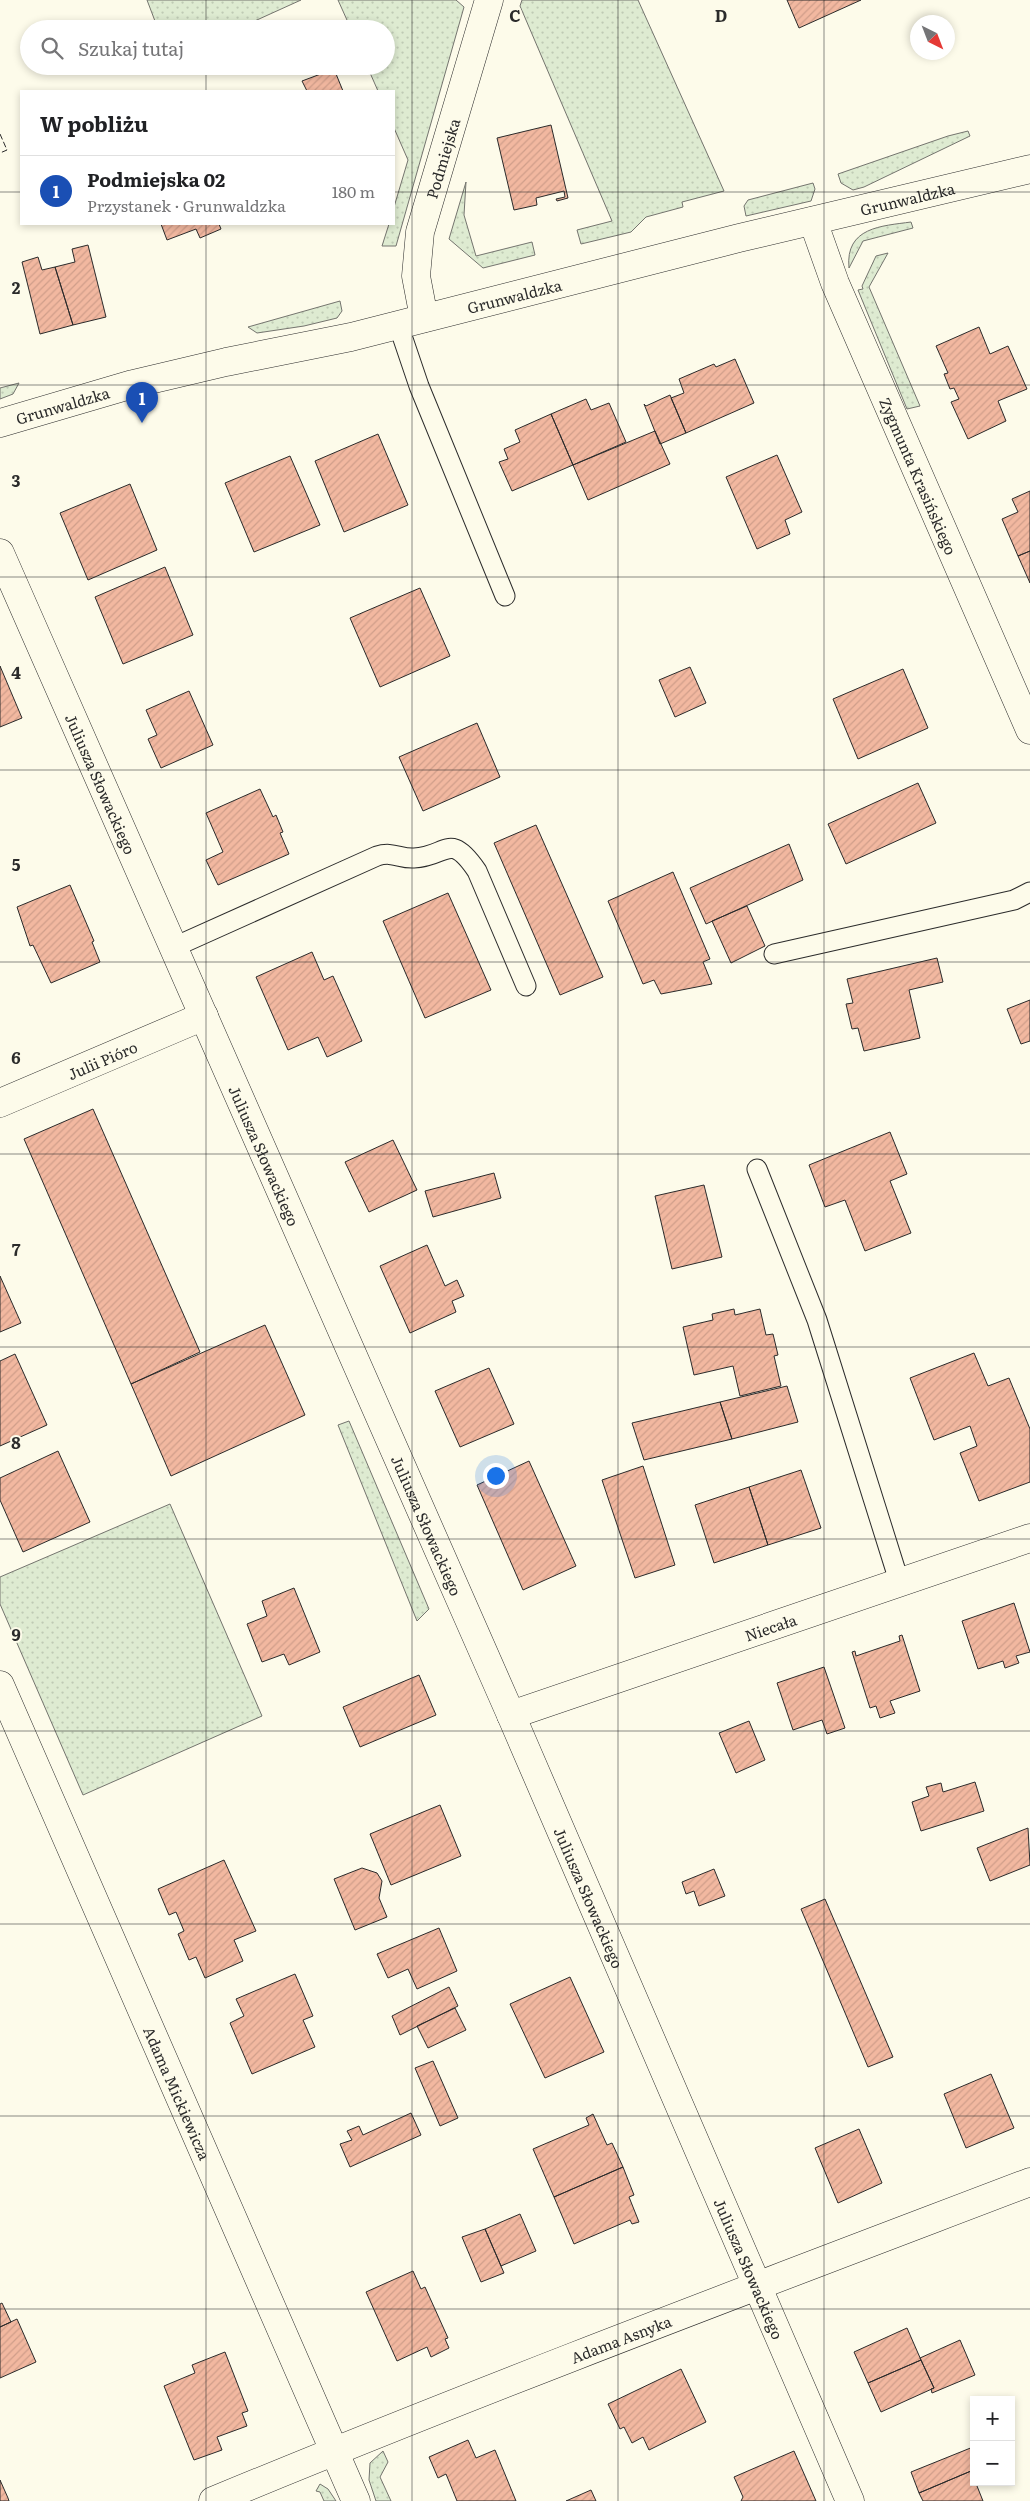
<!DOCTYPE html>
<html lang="pl">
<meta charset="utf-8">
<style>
:root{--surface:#fff;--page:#f6f6f6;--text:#202124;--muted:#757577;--line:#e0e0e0;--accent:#c62828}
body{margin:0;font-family:Literata,serif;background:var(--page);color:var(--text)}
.controls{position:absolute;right:15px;bottom:15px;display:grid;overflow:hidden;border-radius:0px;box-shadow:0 2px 8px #0003}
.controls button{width:45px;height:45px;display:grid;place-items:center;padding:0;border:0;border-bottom:1px solid var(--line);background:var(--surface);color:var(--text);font:25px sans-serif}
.compass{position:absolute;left:910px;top:15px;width:45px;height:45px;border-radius:50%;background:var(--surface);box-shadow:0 2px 8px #0003;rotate:138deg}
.you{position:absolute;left:495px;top:1475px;width:18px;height:18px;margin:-12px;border:4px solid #fff;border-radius:50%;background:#1a73e8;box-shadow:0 0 0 8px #1a73e833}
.badge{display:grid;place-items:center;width:32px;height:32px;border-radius:50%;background:var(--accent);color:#fff;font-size:16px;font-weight:700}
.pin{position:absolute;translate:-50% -41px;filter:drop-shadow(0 1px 2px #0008)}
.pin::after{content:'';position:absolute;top:26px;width:18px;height:15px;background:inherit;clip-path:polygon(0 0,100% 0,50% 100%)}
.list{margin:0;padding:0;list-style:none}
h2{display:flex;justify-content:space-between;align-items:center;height:65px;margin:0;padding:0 20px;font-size:21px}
h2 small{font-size:16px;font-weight:400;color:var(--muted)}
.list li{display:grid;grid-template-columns:32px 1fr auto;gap:15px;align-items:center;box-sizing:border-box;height:70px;padding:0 20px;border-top:1px solid var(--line)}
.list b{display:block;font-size:19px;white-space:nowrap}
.list p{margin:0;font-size:16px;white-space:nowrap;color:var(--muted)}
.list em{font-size:16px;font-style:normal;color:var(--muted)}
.icon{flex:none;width:28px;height:28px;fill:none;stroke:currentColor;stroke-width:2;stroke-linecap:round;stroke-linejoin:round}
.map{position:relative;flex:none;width:1030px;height:2501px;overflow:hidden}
.search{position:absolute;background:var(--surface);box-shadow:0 2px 8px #0003;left:20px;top:20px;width:375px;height:55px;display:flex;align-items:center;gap:12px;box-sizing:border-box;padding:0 18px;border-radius:28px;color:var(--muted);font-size:19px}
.panel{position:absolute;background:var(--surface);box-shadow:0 2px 8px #0003;left:20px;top:90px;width:375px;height:135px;border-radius:0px}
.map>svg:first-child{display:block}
</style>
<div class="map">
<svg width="1030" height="2501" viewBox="0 0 1030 2501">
<defs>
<pattern id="grass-dots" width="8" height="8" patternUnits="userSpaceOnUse" patternTransform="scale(1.25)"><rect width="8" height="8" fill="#deebd1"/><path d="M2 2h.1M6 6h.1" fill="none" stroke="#bfcab4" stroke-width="1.8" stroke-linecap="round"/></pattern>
<pattern id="building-hatch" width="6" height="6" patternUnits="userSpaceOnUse" patternTransform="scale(1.25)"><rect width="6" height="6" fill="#f2b8a0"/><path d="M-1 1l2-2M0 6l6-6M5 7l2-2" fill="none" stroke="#d09e8a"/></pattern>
</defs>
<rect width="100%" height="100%" fill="#fdfbea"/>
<path fill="url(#grass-dots)" stroke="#74746e" d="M147,0H301L237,29H158Z
M338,0H456L464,7L396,246H382L389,224H394V207L408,160L394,128V91H378L367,66H386V29H351Z
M522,0H638L724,191L682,202L683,207L646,217L631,232L581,244L577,230L612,221L520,6Z
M968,131L970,136L864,187L853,190L841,183L838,174L948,136Z
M466,182L464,215L476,256L532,242L535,255L483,268L449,239Z
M813,183L815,189L811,201L746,216L744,206L748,200Z
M911,222L913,228L863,241L849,268C845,227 882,226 911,222Z
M888,253L869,287L920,406L907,409L858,290L863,289L862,286L876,256Z
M340,301L342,311L337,318L304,326L257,333L248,327Z
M19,383L13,394L0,399V388Z
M349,1421L429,1609L417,1621L338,1425Z
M170,1504L262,1716L83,1795L0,1604V1577Z
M383,2451L388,2462L380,2477L391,2501H376L369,2480L370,2463Z
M320,2484L328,2489L336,2501H324L320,2492L316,2491Z"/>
<path fill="url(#building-hatch)" stroke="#2b2b2b" d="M787,0H861L799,28Z
M334,69L343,91H307L302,81Z
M551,125L568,198L557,201L556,199L565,197L564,191L536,198L537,205L514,210L497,138Z
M161,224H219L221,229L200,238L196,229L167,240Z
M88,245L106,317L73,325L55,267L75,262L72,249Z
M38,257L42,270L55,267L73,325L40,334L22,262Z
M979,327L990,354L1008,346L1027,389L998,401L1006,421L968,439L951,402L959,399L954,388L950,389L944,374L948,373L936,346Z
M735,359L754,403L686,433L671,398L684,393L679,379L714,364L716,367Z
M670,395L686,433L660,444L644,404L646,406Z
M586,399L591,410L609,403L626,442L573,465L551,414Z
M551,414L573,465L512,491L499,462L508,459L504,449L520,442L515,430Z
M655,431L670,464L588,500L573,465Z
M378,434L408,505L344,532L315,461Z
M777,455L802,512L785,520L790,534L757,549L726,477Z
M290,456L320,525L254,552L225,483Z
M130,484L157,550L88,580L60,513Z
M1030,491V551L1018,556L1002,519L1018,512L1012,499Z
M1030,551V583L1018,556Z
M165,567L193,635L123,664L95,597Z
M420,588L450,656L380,687L350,618Z
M0,666L22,718L0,727Z
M690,667L706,703L675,717L659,680Z
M903,669L928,728L858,759L833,699Z
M189,691L213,745L161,768L148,739L157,735L146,710Z
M477,723L500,777L423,811L399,757Z
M918,783L936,823L846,864L828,824Z
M260,789L273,817L276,815L283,832L280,833L289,854L218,885L206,860L223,852L206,813Z
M536,825L603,977L560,995L494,843Z
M789,844L803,880L706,924L690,888Z
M673,872L710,959L703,962L712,984L661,994L654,980L643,984L608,901Z
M70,885L94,941L92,942L100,962L51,983L33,945L30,946L17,907Z
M448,893L491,990L425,1018L383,921Z
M747,906L765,946L731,963L712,921Z
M312,952L324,980L333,976L362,1041L327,1057L318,1037L288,1050L256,977Z
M937,958L943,982L909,990L920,1038L864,1051L858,1028L852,1029L846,1004L853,1003L847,979Z
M1030,1000V1041L1021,1044L1007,1009Z
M93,1109L200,1352L131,1384L24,1139Z
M890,1132L907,1174L890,1181L911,1233L865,1251L845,1200L825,1207L809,1165Z
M393,1140L417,1190L369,1212L345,1162Z
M494,1173L501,1198L433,1217L425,1191Z
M704,1185L722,1257L672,1269L655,1196Z
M427,1245L445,1286L457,1280L464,1296L452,1301L456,1312L410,1333L380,1266Z
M0,1276L21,1323L0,1332Z
M734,1309L735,1315L760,1309L766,1335L773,1334L778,1355L774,1356L781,1386L740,1396L733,1366L694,1375L683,1327L713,1320L712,1314Z
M265,1325L305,1415L171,1476L131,1384Z
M974,1353L988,1386L1009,1378L1030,1429V1482L979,1501L960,1453L977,1446L970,1426L934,1440L910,1378Z
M15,1354L47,1425L0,1446V1361Z
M489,1368L514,1424L460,1447L435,1391Z
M787,1386L798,1422L732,1439L720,1402Z
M720,1402L732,1439L644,1460L632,1423Z
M58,1451L90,1522L23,1552L0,1500V1478Z
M529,1461L576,1566L523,1590L477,1485Z
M643,1466L675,1565L635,1578L602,1480Z
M801,1470L821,1528L768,1545L749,1487Z
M749,1487L768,1545L714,1563L695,1505Z
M294,1588L320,1652L289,1665L284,1654L262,1662L247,1624L267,1616L262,1601Z
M1014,1603L1030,1652L1016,1656L1019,1663L1005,1668L1003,1661L978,1669L962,1621Z
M902,1635L920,1691L890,1701L895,1713L880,1718L876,1706L870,1708L852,1652L855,1651L856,1656L900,1641L899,1636Z
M824,1667L845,1728L827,1734L822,1720L793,1730L777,1683Z
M419,1675L436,1715L360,1747L343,1707Z
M749,1721L765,1760L736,1773L719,1733Z
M975,1782L984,1811L921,1831L912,1802L929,1796L926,1787L941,1783L943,1792Z
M440,1805L461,1856L391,1885L370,1834Z
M1028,1828L1030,1865L990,1881L977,1848Z
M224,1860L256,1931L234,1940L243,1961L205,1978L196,1957L189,1960L178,1934L184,1931L176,1912L169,1915L158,1889Z
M362,1868L377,1873L382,1881L379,1898L387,1917L355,1930L334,1879Z
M714,1869L725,1896L699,1906L694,1891L686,1894L682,1882Z
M825,1899L893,2057L868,2067L801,1909Z
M439,1928L457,1971L417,1989L408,1969L388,1978L377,1954Z
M295,1974L313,2016L303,2020L315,2047L252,2074L230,2023L244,2016L236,1999Z
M570,1977L604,2052L545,2078L510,2004Z
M449,1987L458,2006L400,2035L392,2016Z
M455,2008L466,2030L428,2048L417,2026Z
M433,2061L458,2118L440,2126L415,2068Z
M991,2074L1014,2128L966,2148L944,2094Z
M411,2113L421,2135L350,2167L340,2144L352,2140L347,2131L359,2126L363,2135Z
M593,2114L607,2145L612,2143L623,2167L554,2197L533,2149L589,2125L586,2118Z
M859,2129L882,2183L838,2203L815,2148Z
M623,2167L634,2195L629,2197L639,2222L632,2224L630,2220L574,2244L554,2197Z
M520,2214L536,2251L501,2266L485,2229Z
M485,2229L504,2273L481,2282L462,2237Z
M413,2271L421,2289L425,2287L448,2338L445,2339L449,2348L431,2357L427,2347L397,2361L366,2292Z
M2,2303L11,2322L0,2327V2304Z
M17,2319L36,2362L0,2378V2327Z
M907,2328L921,2360L868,2383L854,2352Z
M960,2340L975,2375L932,2393L931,2389L934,2388L920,2358Z
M225,2352L248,2411L242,2413L247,2426L217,2437L222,2450L194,2460L164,2386L195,2373L192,2365Z
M921,2360L934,2388L881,2412L868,2383Z
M681,2369L706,2422L649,2450L643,2437L632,2443L624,2427L620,2429L608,2404Z
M468,2440L476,2458L495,2450L516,2501H457L446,2474L438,2478L429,2457Z
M973,2447L974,2474L971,2471L919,2493L911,2472Z
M794,2451L816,2501H741L743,2497L734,2477Z
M971,2471L983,2501H923L919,2493Z
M0,2480L8,2498L9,2501H0Z
M591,2490L596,2501H566Z"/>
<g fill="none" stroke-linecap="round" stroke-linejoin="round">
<defs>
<path id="lane" d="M398,324L419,386L505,596
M172,948L377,856C393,851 400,859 414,858C447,857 449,830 477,871L526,986
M774,954L1014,900L1030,892
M757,1169L817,1320L899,1581"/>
<g id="street">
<path id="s1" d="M813,221L835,283L1030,730"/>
<path id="s2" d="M424,318L416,276L420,232L489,0"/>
<path id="s3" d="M0,553L511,1715L850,2501"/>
<path id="s4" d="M0,1103L204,1016"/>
<path id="s5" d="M0,1685L356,2501"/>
<path id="s6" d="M511,1715L1030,1538"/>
<path id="s7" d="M213,2501C483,2389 757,2286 1030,2182"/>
</g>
<g id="secondary">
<path id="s8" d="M0,423L133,384L226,362L351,337L739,238L1030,169"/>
</g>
</defs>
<use href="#lane" stroke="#2b2b2b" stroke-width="21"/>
<use href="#street" stroke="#2b2b2b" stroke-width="29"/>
<use href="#secondary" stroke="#2b2b2b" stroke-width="29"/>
<use href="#lane" stroke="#fdfbea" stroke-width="19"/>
<use href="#street" stroke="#fdfbea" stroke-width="28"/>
<use href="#secondary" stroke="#fdfbea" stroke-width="28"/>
<path stroke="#2b2b2b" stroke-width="1" stroke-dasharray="6 2.5" stroke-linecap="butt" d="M0,134L7,150L0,153"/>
</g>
<path fill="none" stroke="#2b2b2b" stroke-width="1" stroke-opacity="0.55" d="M206,0V29M412,0V2501M618,0V2501M824,0V2501M206,66V91M0,192H21M394,192H1030M206,224V2501M0,385H1030M0,577H1030M0,770H1030M0,962H1030M0,1154H1030M0,1347H1030M0,1539H1030M0,1731H1030M0,1924H1030M0,2116H1030M0,2309H1030"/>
<g text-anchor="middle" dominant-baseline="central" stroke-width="4" stroke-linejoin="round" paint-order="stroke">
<g font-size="15" fill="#2b2b2b" stroke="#fdfbea">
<text stroke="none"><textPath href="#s2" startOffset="164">Podmiejska</textPath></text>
<text stroke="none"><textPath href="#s8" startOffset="935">Grunwaldzka</textPath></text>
<text stroke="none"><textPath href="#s8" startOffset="530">Grunwaldzka</textPath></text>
<text stroke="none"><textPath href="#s8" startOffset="65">Grunwaldzka</textPath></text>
<text stroke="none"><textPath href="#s1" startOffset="276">Zygmunta Krasińskiego</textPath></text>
<text stroke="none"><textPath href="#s3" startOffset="252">Juliusza Słowackiego</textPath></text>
<text stroke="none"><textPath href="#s4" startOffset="111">Julii Pióro</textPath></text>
<text stroke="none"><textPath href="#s3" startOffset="658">Juliusza Słowackiego</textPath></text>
<text stroke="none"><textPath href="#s3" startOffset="1062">Juliusza Słowackiego</textPath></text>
<text stroke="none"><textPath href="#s6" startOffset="274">Niecała</textPath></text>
<text stroke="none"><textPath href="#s3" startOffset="1468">Juliusza Słowackiego</textPath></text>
<text stroke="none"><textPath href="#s5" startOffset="445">Adama Mickiewicza</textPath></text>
<text stroke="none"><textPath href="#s3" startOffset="1872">Juliusza Słowackiego</textPath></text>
<text stroke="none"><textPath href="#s7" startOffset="439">Adama Asnyka</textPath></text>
</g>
</g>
<g font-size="16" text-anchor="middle" font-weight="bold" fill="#2b2b2b" stroke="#fdfbea" stroke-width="4" stroke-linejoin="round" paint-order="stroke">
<text x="515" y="22">C</text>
<text x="721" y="22">D</text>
<text x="16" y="294">2</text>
<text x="16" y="487">3</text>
<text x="16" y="679">4</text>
<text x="16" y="871">5</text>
<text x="16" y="1064">6</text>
<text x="16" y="1256">7</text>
<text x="16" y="1449">8</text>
<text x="16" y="1641">9</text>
</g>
</svg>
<div class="controls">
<button>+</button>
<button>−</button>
</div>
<svg class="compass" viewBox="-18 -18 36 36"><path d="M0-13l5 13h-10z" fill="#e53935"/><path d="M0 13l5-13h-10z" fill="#757577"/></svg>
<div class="you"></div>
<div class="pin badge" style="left:142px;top:423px;background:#1a4fb4">1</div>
<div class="search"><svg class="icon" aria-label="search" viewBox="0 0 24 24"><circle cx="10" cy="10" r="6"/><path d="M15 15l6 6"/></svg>Szukaj tutaj</div>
<section class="panel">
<h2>W pobliżu<small></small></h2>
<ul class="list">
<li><span class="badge" style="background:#1a4fb4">1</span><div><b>Podmiejska 02</b><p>Przystanek · Grunwaldzka</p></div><em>180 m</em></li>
</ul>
</section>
</div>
